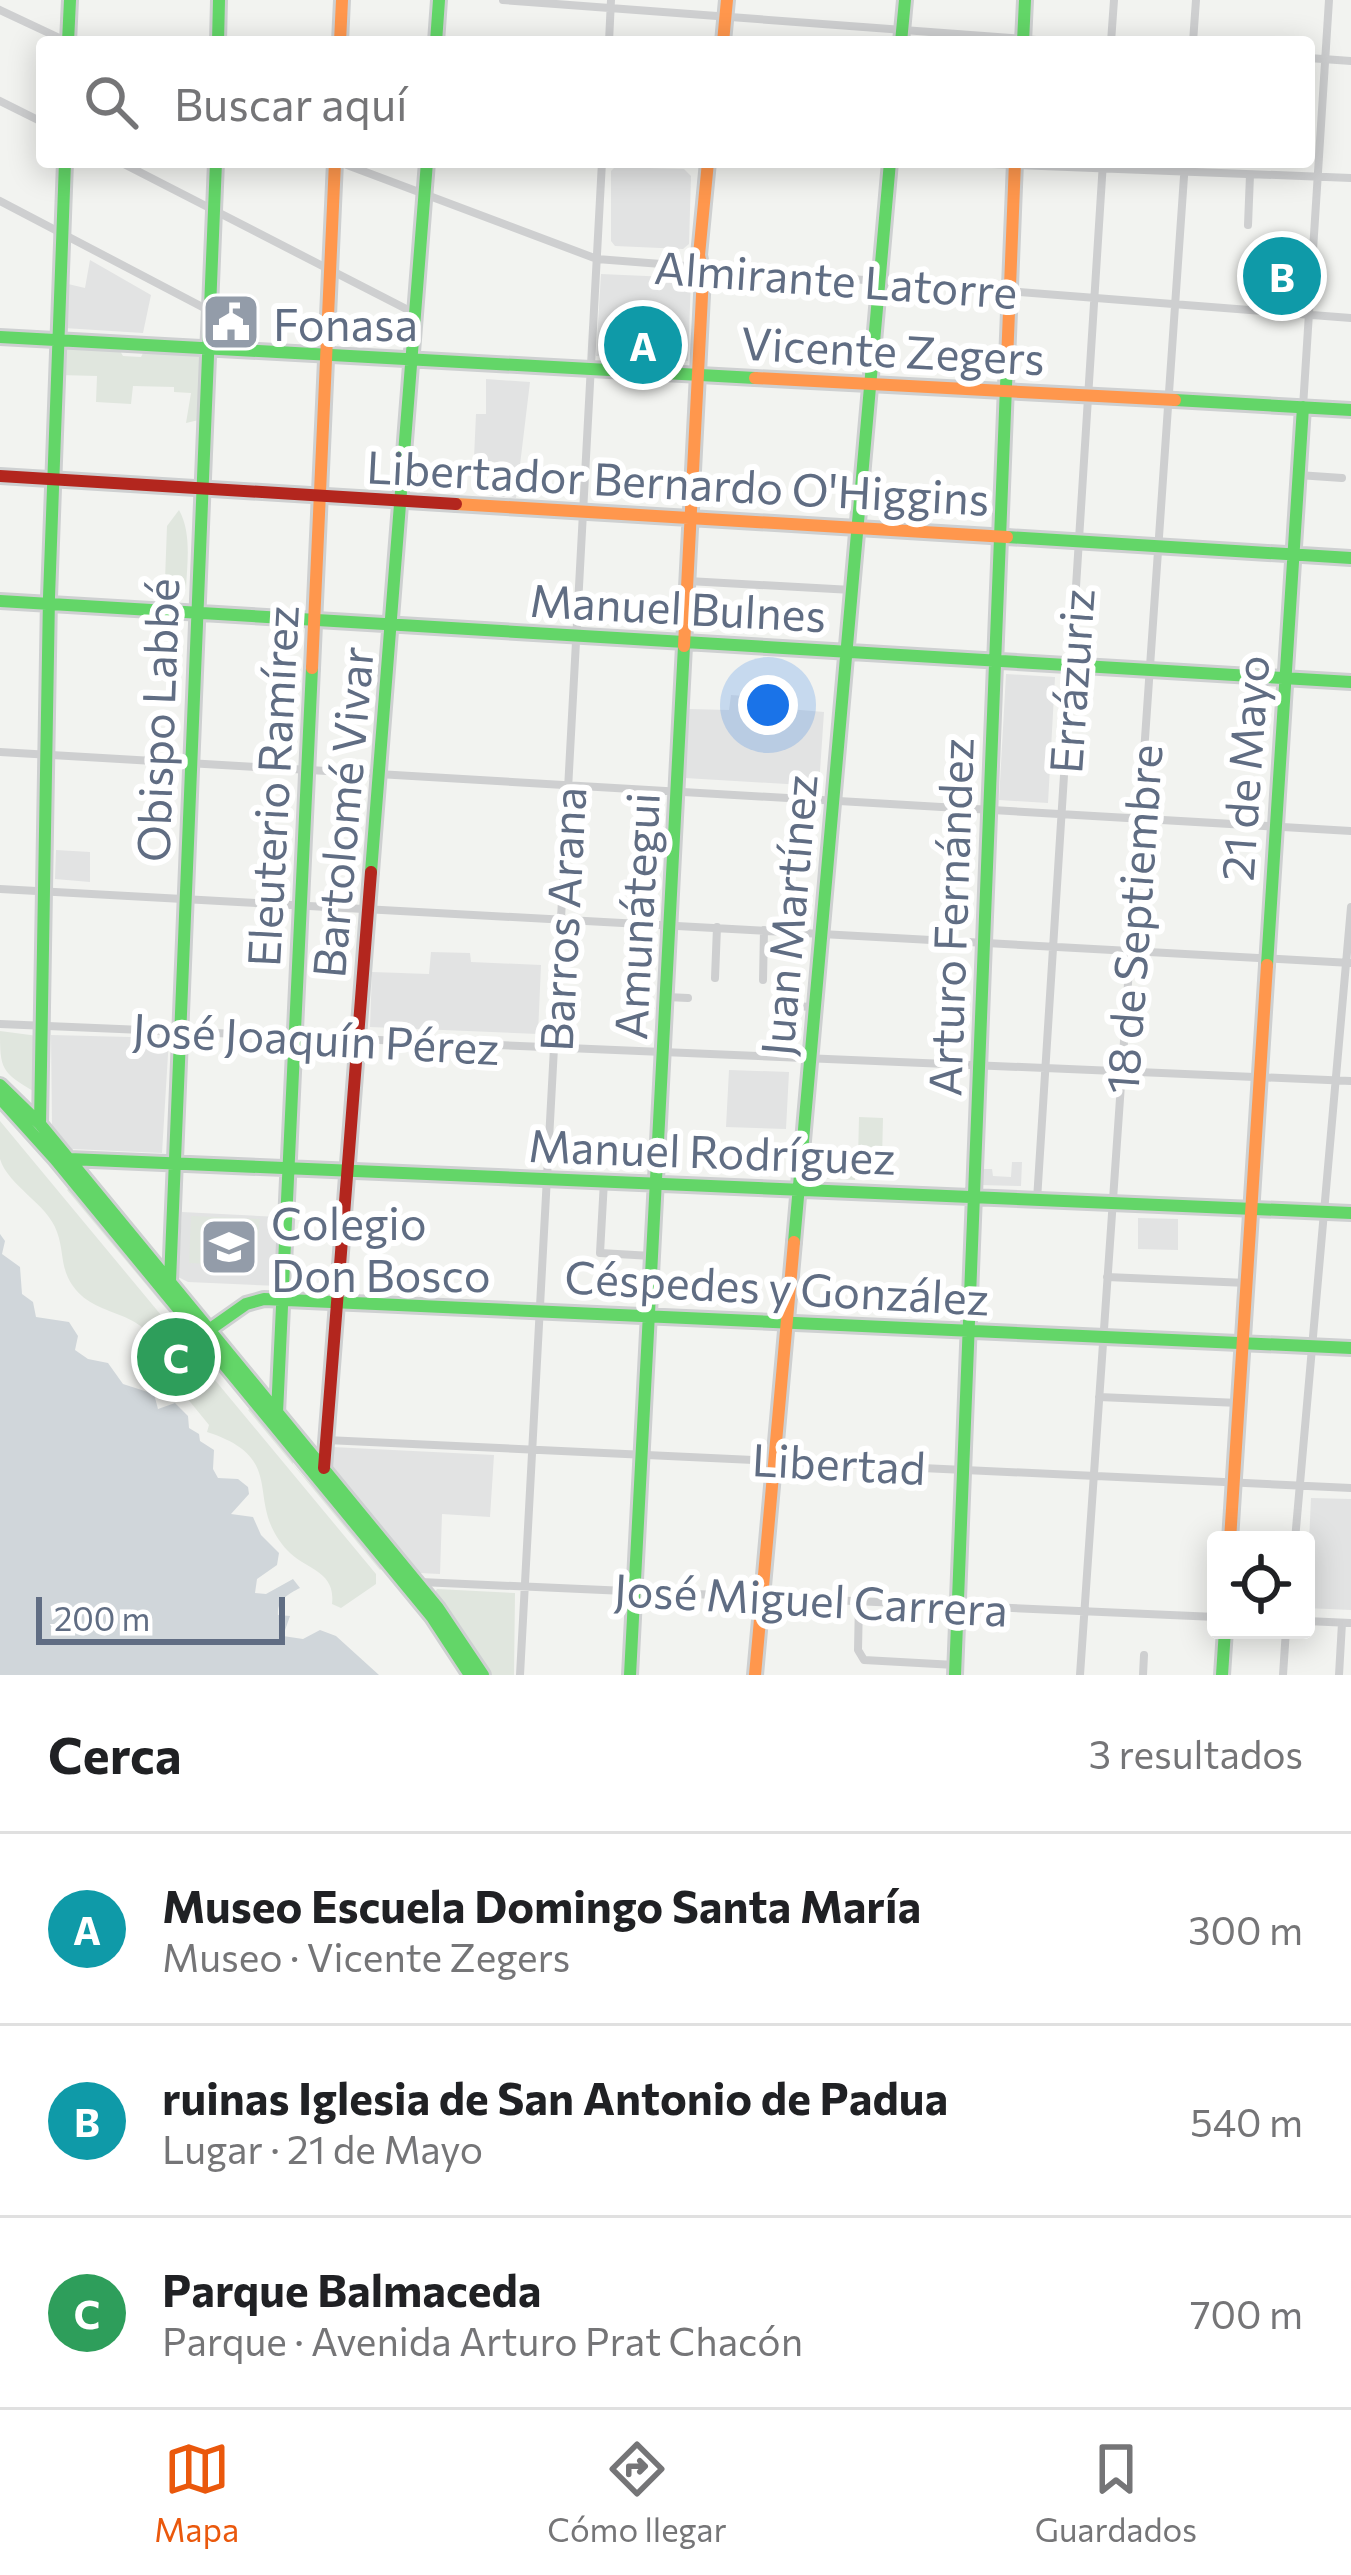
<!DOCTYPE html>
<html lang="es">
<meta charset="utf-8">
<style>
:root{--surface:#fff;--page:#f6f6f6;--text:#202124;--muted:#757577;--line:#e0e0e0;--accent:#ea580c}
body{margin:0;font-family:Commissioner,sans-serif;background:var(--page);color:var(--text)}
.controls{position:absolute;right:36px;bottom:36px;display:grid;overflow:hidden;border-radius:12px;box-shadow:0 6px 30px #0003}
.controls button{width:108px;height:108px;display:grid;place-items:center;padding:0;border:0;border-bottom:3px solid var(--line);background:var(--surface);color:var(--text);font:60px sans-serif}
.scale{position:absolute;left:36px;bottom:30px;width:249px;box-sizing:border-box;padding-left:12px;border:6px solid #606d83;border-top:0;font-size:33px;line-height:42px;white-space:nowrap;color:#606d83;-webkit-text-stroke:9px #fff;paint-order:stroke}
.you{position:absolute;left:768px;top:705px;width:42px;height:42px;margin:-30px;border:9px solid #fff;border-radius:50%;background:#1a73e8;box-shadow:0 0 0 18px #1a73e833}
.badge{display:grid;place-items:center;width:78px;height:78px;border-radius:50%;background:var(--accent);color:#fff;font-size:39px;font-weight:700}
.pin{position:absolute;translate:-50% -50%;border:6px solid #fff;box-shadow:0 3px 12px #0006}
.list{margin:0;padding:0;list-style:none}
h2{display:flex;justify-content:space-between;align-items:center;height:156px;margin:0;padding:0 48px;font-size:51px}
h2 small{font-size:39px;font-weight:400;color:var(--muted)}
.list li{display:grid;grid-template-columns:78px 1fr auto;gap:36px;align-items:center;box-sizing:border-box;height:192px;padding:0 48px;border-top:3px solid var(--line)}
.list b{display:block;font-size:45px;white-space:nowrap}
.list p{margin:0;font-size:39px;white-space:nowrap;color:var(--muted)}
.list em{font-size:39px;font-style:normal;color:var(--muted)}
.icon{flex:none;width:66px;height:66px;fill:none;stroke:currentColor;stroke-width:2;stroke-linecap:round;stroke-linejoin:round}
.map{position:relative;flex:none;width:1351px;height:1675px;overflow:hidden}
.search{position:absolute;background:var(--surface);box-shadow:0 6px 30px #0003;left:36px;right:36px;top:36px;height:132px;display:flex;align-items:center;gap:30px;box-sizing:border-box;padding:0 42px;border-radius:12px;color:var(--muted);font-size:45px}
.sheet{height:732px;background:var(--surface)}
nav{display:flex;justify-content:space-around;align-items:center;box-sizing:border-box;height:168px;border-top:3px solid var(--line);background:var(--surface);font-size:33px;color:var(--muted)}
nav a{display:grid;justify-items:center;gap:6px}
nav .on{color:var(--accent)}
.map>svg:first-child{display:block}
</style>
<div class="map">
<svg width="1351" height="1675" viewBox="0 0 1351 1675">
<rect width="100%" height="100%" fill="#f2f3f0"/>
<path fill="#e2e3e3" d="M615,167L684,169L691,176L689,244L683,249L615,246L611,241V171Z
M90,260L151,295L143,333L64,328L68,284L85,288Z
M601,274L691,278L688,361L596,356Z
M486,379L530,382L516,498L492,496L494,462L474,458L476,414H486Z
M1006,674L1055,677L1048,803L999,800Z
M731,695L776,698L777,708L824,712L819,786L685,778L689,709L729,710Z
M56,850L90,852V882L55,879Z
M431,952L470,953L471,962L541,965L538,1034L370,1027L372,972L429,974Z
M51,1035L169,1038L162,1153L72,1149L52,1125Z
M729,1070L789,1072L786,1129L726,1127Z
M1012,1162H1022L1021,1186L980,1185L981,1169H992L993,1176L1011,1177Z
M182,1212L280,1217L279,1286L188,1282L178,1277Z
M1138,1218L1178,1219V1250L1138,1249Z
M332,1447L494,1455L490,1517L442,1514L440,1574L419,1573L332,1471Z
M1311,1498L1351,1499V1610L1306,1608Z"/>
<path fill="#e0e6de" d="M63,347L119,349L123,356L141,357L144,351L201,354L204,356L203,419L186,423L191,393L174,392V387L133,386L131,404L96,402L97,376L59,375Z
M179,510C192,533 187,564 186,589L182,592L165,580L167,526Z
M0,1031L38,1036L35,1092C1,1072 0,1069 0,1031Z
M859,1117L883,1118L882,1159H858Z
M0,1121L376,1574V1584L341,1608L332,1604C336,1570 305,1570 287,1550C242,1501 291,1459 207,1432L209,1425L169,1376L166,1377L161,1366L155,1365C159,1308 103,1322 76,1290C59,1269 65,1254 57,1232C48,1204 8,1186 0,1159C0,1148 0,1132 0,1121Z
M813,1153L856,1154L855,1180L812,1178Z
M71,1187L158,1294L168,1311L67,1190Z
M191,1216L260,1219L256,1266L189,1263Z
M252,1407L294,1459L293,1464L384,1567L380,1570L248,1410Z
M437,1589L515,1593L514,1675H489L434,1593Z"/>
<path fill="#d0d6da" d="M0,1234L5,1241L2,1254L20,1267L22,1294L33,1302L36,1317L69,1322L78,1336L75,1350L88,1359L108,1363L123,1384L154,1394L158,1409L175,1403L188,1416L189,1428L199,1434L200,1441L214,1450L213,1469L218,1478L238,1479L248,1487L249,1494L231,1514L253,1517L261,1535L279,1553L277,1565L257,1579L255,1593L266,1594L293,1579L300,1588C288,1594 277,1600 278,1615L290,1616L283,1636L303,1639L320,1630L336,1636L379,1675H0Z"/>
<g fill="none" stroke-linecap="round" stroke-linejoin="round">
<defs>
<path id="fast" d="M68,42L70,0
M218,42L219,0
M436,42L439,0
M901,42L905,0
M1023,42L1025,0
M0,337L755,378
M1175,400L1351,410
M1007,537L1351,558
M0,601L1351,682
M371,872L427,162
M1267,965L1303,407
M0,1085L40,1124L438,1608L483,1675
M0,1098L55,1159L432,1617L470,1675
M40,1124L49,597L65,162
M69,1159L1351,1213
M794,1242L890,162
M170,1281L216,162
M209,1330L246,1304L264,1299L1351,1348
M277,1413L312,668
M630,1675L684,646
M955,1675L1007,361
M1222,1675L1225,1630"/>
<path id="slow" d="M340,42L342,0
M723,42L727,0
M1007,361L1015,162
M755,378L1175,400
M456,504L1007,537
M684,646L703,276L699,255L708,162
M312,668L335,162
M1230,1540L1267,965
M755,1675L794,1242"/>
<path id="jam" d="M0,476L456,504
M324,1468L371,872"/>
</defs>
<use href="#fast" stroke="#ced0d1" stroke-width="18"/>
<use href="#slow" stroke="#ced0d1" stroke-width="18"/>
<use href="#jam" stroke="#ced0d1" stroke-width="18"/>
<path stroke="#cecfd0" stroke-width="8" d="M503,0L1064,42
M0,10L68,42
M609,42L611,0
M1111,42L1114,0
M1193,42L1196,0
M1309,58L1351,61
M0,101L42,122
M120,162L416,314
M339,162L597,259L1351,318
M940,162L1351,178
M0,201L210,311
M1248,225L1250,175
M1303,407L1329,0
M1298,475L1342,478
M688,581L852,590
M0,752L1351,831
M0,889L1351,963
M715,978L717,927
M763,980L764,930
M667,997L688,998
M788,1006L815,1007
M788,1018L789,983
M0,1024L1351,1081
M604,1181L600,1253L652,1256
M1037,1200L1103,162
M1107,1277L1247,1283
M1099,1397L1239,1403
M326,1440L1351,1488
M1295,1540L1351,907
M420,1582L1216,1617
M859,1601L858,1650L864,1660L955,1665
M1306,1621L1351,1623
M520,1675L602,162
M1080,1675L1185,162
M1143,1675L1144,1655
M1283,1675L1286,1630
M1339,1675L1342,1623"/>
<use href="#fast" stroke="#63d668" stroke-width="12"/>
<use href="#slow" stroke="#ff974d" stroke-width="12"/>
<use href="#jam" stroke="#b3261e" stroke-width="12"/>
</g>
<defs>
<symbol id="civic-square" viewBox="-11 -11 22 22"><rect x="-9" y="-9" width="18" height="18" rx="4" fill="#939ca9" stroke="#fff"/><path d="M-.6-6.5H3V-4.5H.6V-3L4-1V1h2V6H-6V1h2V-1L-.6-3ZM-1.2 2.5V6h2.4V2.5Z" fill="#fff"/></symbol>
<symbol id="school-square" viewBox="-11 -11 22 22"><rect x="-9" y="-9" width="18" height="18" rx="4" fill="#939ca9" stroke="#fff"/><path d="M0-5L7-2L0 1L-7-2ZM-4 1L0 2.5L4 1V4Q0 6-4 4Z" fill="#fff"/></symbol>
</defs>
<g fill-rule="evenodd">
<use href="#civic-square" x="198" y="289" width="66" height="66"/>
<use href="#school-square" x="196" y="1214" width="66" height="66"/>
</g>
<g text-anchor="middle" dominant-baseline="central" stroke-width="12" stroke-linejoin="round" paint-order="stroke">
<g font-size="45" fill="#606d83" stroke="#fff">
<text transform="translate(836 278) rotate(4)">Almirante Latorre</text>
<text transform="translate(893 349) rotate(3)">Vicente Zegers</text>
<text transform="translate(678 481) rotate(3)">Libertador Bernardo O'Higgins</text>
<text transform="translate(678 606) rotate(3)">Manuel Bulnes</text>
<text transform="translate(1070 681) rotate(-86)">Errázuriz</text>
<text transform="translate(156 720) rotate(-88)">Obispo Labbé</text>
<text transform="translate(1243 768) rotate(-86)">21 de Mayo</text>
<text transform="translate(271 786) rotate(-87)">Eleuterio Ramírez</text>
<text transform="translate(341 812) rotate(-85)">Bartolomé Vivar</text>
<text transform="translate(787 915) rotate(-85)">Juan Martínez</text>
<text transform="translate(635 916) rotate(-87)">Amunátegui</text>
<text transform="translate(949 917) rotate(-88)">Arturo Fernández</text>
<text transform="translate(561 919) rotate(-87)">Barros Arana</text>
<text transform="translate(1132 919) rotate(-86)">18 de Septiembre</text>
<text transform="translate(316 1037) rotate(3)">José Joaquín Pérez</text>
<text transform="translate(712 1150) rotate(2)">Manuel Rodríguez</text>
<text transform="translate(777 1286) rotate(3)">Céspedes y González</text>
<text transform="translate(839 1462) rotate(3)">Libertad</text>
<text transform="translate(811 1598) rotate(3)">José Miguel Carrera</text>
</g>
<g font-size="45" fill="#606d83" stroke="#fff" text-anchor="start">
<text x="273" y="322">Fonasa</text>
<text x="271" y="1221">Colegio<tspan x="271" dy="52">Don Bosco</tspan></text>
</g>
</g>
</svg>
<div class="controls">
<button><svg class="icon" aria-label="locate" viewBox="0 0 24 24"><circle cx="12" cy="12" r="6"/><path d="M12 2v4M12 18v4M2 12h4M18 12h4"/></svg></button>
</div>
<div class="scale">200 m</div>
<div class="you"></div>
<div class="pin badge" style="left:643px;top:345px;background:#0f9aa8">A</div>
<div class="pin badge" style="left:1282px;top:276px;background:#0f9aa8">B</div>
<div class="pin badge" style="left:176px;top:1357px;background:#2e9e5b">C</div>
<div class="search"><svg class="icon" aria-label="search" viewBox="0 0 24 24"><circle cx="10" cy="10" r="6"/><path d="M15 15l6 6"/></svg>Buscar aquí</div>
</div>
<section class="sheet">
<h2>Cerca<small>3 resultados</small></h2>
<ul class="list">
<li><span class="badge" style="background:#0f9aa8">A</span><div><b>Museo Escuela Domingo Santa María</b><p>Museo · Vicente Zegers</p></div><em>300 m</em></li>
<li><span class="badge" style="background:#0f9aa8">B</span><div><b>ruinas Iglesia de San Antonio de Padua</b><p>Lugar · 21 de Mayo</p></div><em>540 m</em></li>
<li><span class="badge" style="background:#2e9e5b">C</span><div><b>Parque Balmaceda</b><p>Parque · Avenida Arturo Prat Chacón</p></div><em>700 m</em></li>
</ul>
</section>
<nav>
<a class="on"><svg class="icon" aria-label="map" viewBox="0 0 24 24"><path d="M3 6l6-2 6 2 6-2v14l-6 2-6-2-6 2zM9 4v14M15 6v14"/></svg>Mapa</a>
<a><svg class="icon" aria-label="directions" viewBox="0 0 24 24"><path d="M12 3l9 9-9 9-9-9zM9 14v-3h6M13 9l2 2-2 2"/></svg>Cómo llegar</a>
<a><svg class="icon" aria-label="saved" viewBox="0 0 24 24"><path d="M7 4h10v16l-5-4-5 4z"/></svg>Guardados</a>
</nav>
